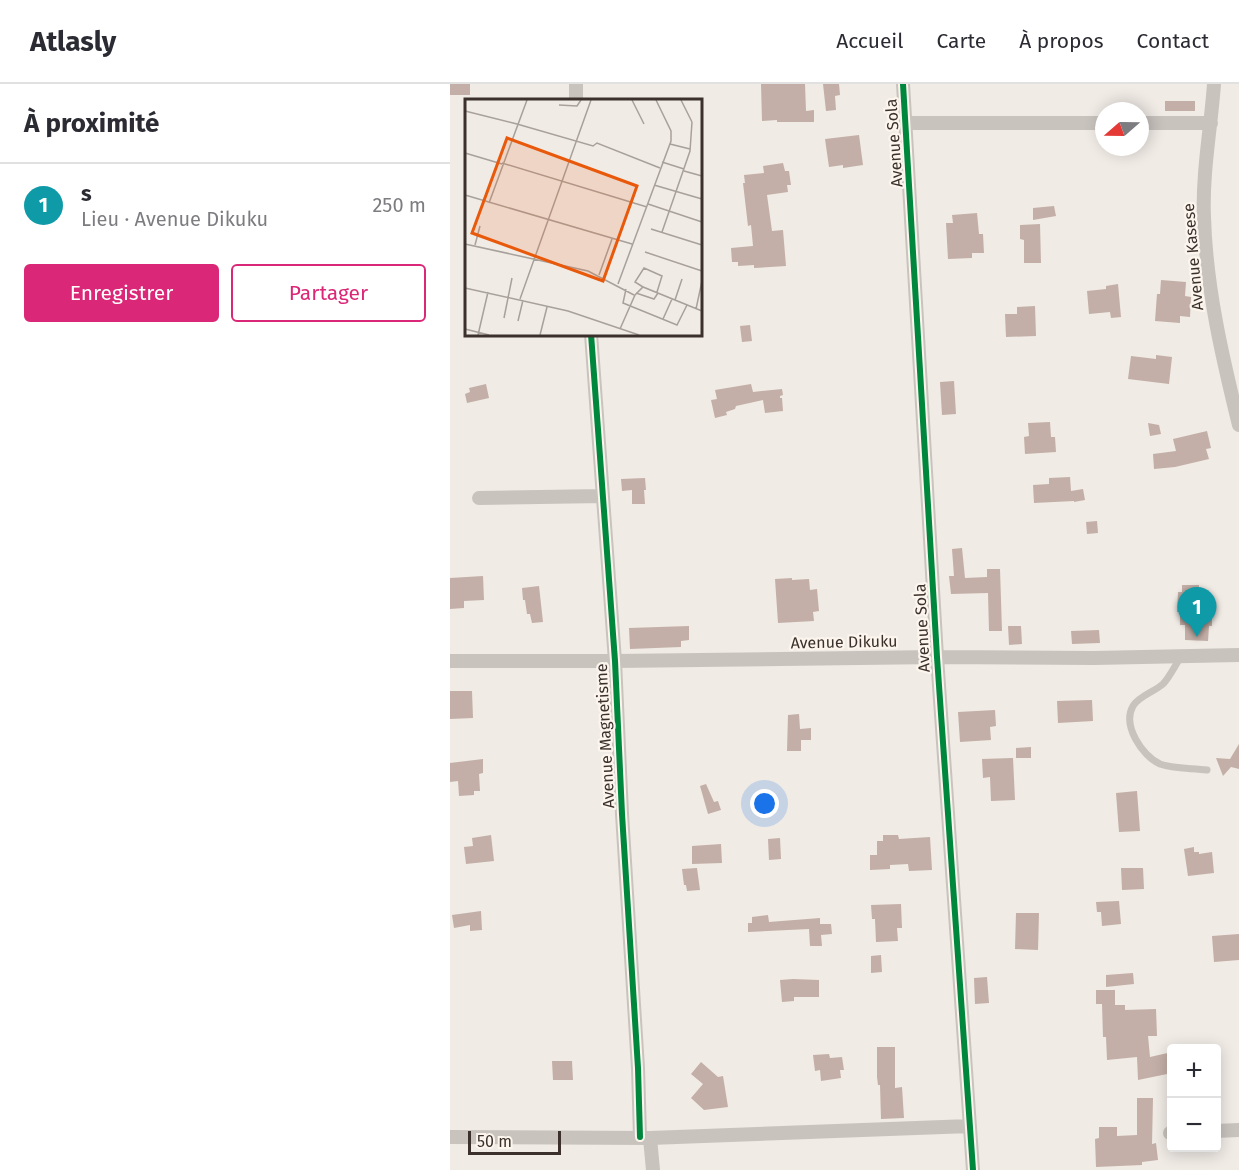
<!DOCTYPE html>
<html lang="fr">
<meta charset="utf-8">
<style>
:root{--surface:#fff;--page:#f7f7f7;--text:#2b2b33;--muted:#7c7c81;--line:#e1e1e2;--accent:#db2777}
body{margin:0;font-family:"Fira Sans",sans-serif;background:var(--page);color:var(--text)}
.controls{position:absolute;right:18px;bottom:18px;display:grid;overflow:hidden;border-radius:6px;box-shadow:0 3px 15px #0003}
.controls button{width:54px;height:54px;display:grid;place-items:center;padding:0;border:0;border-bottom:2px solid var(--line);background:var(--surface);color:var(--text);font:30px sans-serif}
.compass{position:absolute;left:645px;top:18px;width:54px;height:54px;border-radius:50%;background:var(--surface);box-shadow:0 3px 15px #0003;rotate:250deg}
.scale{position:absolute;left:18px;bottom:15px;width:93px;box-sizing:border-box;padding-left:6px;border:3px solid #3b302b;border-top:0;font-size:16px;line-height:21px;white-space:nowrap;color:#3b302b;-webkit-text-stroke:4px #fbf5ee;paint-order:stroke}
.you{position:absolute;left:315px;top:720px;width:21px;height:21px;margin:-15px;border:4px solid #fff;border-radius:50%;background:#1a73e8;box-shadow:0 0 0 9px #1a73e833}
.badge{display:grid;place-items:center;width:39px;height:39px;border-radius:50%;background:var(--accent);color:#fff;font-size:20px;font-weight:700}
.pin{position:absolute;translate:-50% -50px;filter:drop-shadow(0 2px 3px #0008)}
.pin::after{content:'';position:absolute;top:32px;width:21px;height:18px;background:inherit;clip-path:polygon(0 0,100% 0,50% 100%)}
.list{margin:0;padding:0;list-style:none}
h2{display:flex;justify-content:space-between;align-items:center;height:78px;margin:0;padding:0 24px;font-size:26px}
h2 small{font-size:20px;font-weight:400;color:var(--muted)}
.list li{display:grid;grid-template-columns:39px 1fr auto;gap:18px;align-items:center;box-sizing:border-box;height:84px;padding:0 24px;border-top:2px solid var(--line)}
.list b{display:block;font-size:22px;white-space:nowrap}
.list p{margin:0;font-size:20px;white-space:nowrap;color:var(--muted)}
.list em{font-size:20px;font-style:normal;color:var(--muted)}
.actions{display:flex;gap:12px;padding:18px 24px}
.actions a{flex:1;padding:14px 0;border:2px solid var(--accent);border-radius:6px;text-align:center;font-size:21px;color:var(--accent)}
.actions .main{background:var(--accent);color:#fff}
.map{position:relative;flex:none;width:789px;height:1086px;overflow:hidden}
header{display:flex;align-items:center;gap:36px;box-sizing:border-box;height:84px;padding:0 30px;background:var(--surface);border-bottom:2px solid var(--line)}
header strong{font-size:28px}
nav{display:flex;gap:33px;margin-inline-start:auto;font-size:21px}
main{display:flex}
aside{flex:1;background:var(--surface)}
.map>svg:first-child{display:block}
</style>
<header>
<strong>Atlasly</strong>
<nav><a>Accueil</a><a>Carte</a><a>À propos</a><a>Contact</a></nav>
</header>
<main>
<aside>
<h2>À proximité<small></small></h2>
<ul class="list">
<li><span class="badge" style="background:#0f9aa8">1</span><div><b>s</b><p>Lieu · Avenue Dikuku</p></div><em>250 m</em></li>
</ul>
<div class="actions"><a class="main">Enregistrer</a><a>Partager</a></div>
</aside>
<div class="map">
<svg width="789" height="1086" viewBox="0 0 789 1086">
<rect width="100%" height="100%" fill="#f0ebe5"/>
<path fill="#c3afa7" d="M0,0H20V11H0Z
M311,0H355L356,27L364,26V38H327V36L312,37Z
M373,0H389L390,11L385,12L386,26L376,27Z
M715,17H745V27H715Z
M409,51L413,81L393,84V81L379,83L375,55Z
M333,79L335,87H339L341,101H337L338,108L317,111L322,147L333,146L336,182L304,184V181L288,182V178H282L281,164L303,162L301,141L298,142L293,99H295L294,91L314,89L313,82Z
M604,122L606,132L583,136V124Z
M527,129L529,150H533L534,169H522V174L498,175L496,139H503L502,131Z
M590,140L591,179H574V156L570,155V141Z
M711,196L736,198L735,212L741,213L740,233L730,232V239L705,237L707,210H710Z
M668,200L671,233L661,234L660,228L639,230L637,207L656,205V202Z
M585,222L586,252L556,253L555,230H567V223Z
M300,241L302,257L292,258L290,242Z
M706,271L722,273L719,300L678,295L681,272L706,275Z
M504,297L506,330L492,331L490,298Z
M36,300L39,314L17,319L15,310L20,308L19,304Z
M301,300L303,308L332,305L333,311L330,312V314H332L333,327L315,329L313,316L286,322L285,325L276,328L277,331L265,334L261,316L267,315L265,306Z
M600,338L601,353H605L606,368L575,370L574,353L579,352L578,339Z
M698,339L709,341L711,350L700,352Z
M757,347L761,364L756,365L759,375L725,383L704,385L703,370L726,367L723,355Z
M620,393L621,407L633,405L635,416L624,418V417L584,419L583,401L599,400V394Z
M195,394L196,406H194L195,420H182V406L172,407L171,395Z
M647,437L648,449L637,450L636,438Z
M512,464L515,494L537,493V485H550L552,547H539L538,509L501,510L499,492H504L502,465Z
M33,492L34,516L14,517V524L0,525V494Z
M342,494V496L359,495L360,506L367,505L369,527L363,528L364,537L328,539L325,495Z
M732,501H749V510H757V528H762V542H759L758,557L735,556V541H730V528H727L728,508H732Z
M89,502L93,538L82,539L80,530H77L75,516H73L72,504Z
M239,542V556L231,557V563L180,565L179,544Z
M558,542H571L572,560L559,561Z
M649,546L650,559L622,560L621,547Z
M0,607H22L23,634L0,635Z
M642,616L643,637L608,639L607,617Z
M545,626L546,642L540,643L541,656L510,658L508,628Z
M349,630L350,645L361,644V656H351V667H337L338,631Z
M789,660V685L781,683L773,692L766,674L780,675Z
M581,663V674H566V664Z
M563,674L565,716L541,717L540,693L533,694L532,675Z
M33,675V689L29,690L30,707H24V711L9,712L8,697L0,698V679Z
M256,700L264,718L268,717L271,726L258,730L250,702Z
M687,707L690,747L669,748L666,709Z
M41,751L44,777L16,780L14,763L23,762L22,754Z
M433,751H448L449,755L480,753L482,786L459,787L458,780L440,781V785L420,786V771H427V757H433Z
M330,754L331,775L319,776L318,755Z
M271,760L272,779L242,780V762Z
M744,763V768H749V770L762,768L764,789L738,792L734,765Z
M247,784L250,806L237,807L236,801H234L232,785Z
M671,784H693L694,805L672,806Z
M669,817L671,840L652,842L651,828H647L646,818Z
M451,820L452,844H447L448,857L426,858L425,835H422L421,821Z
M31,827L32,846L20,847V841L4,844L2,831Z
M566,829H589L588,866L565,865Z
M318,831L319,838L370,834V840H381L382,850L371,851L372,862H360L359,845L298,848V839H302V833Z
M789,850V876L764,878L762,852Z
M431,871L432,888L421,889V872Z
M683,889L684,900L656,903V891Z
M537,893L539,919L525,920L524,894Z
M343,895L369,896V913H344V917L332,918L330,896Z
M646,906H665V921H675V926L706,925L707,952H698L700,973L722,968V989L688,996L687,973L657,976L656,953H653L652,920H646Z
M427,963H445V1004L452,1003L454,1034L431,1035L430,1001H428L427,993Z
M379,970L380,974L392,973L394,986H390L391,994L371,997L370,986L365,987L363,971Z
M102,977H122L123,996H103Z
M251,978L268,993L273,992L278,1023L254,1026L241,1014L253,1000L241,990Z
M687,1014H703L702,1060L706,1059L708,1076L692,1078V1081L646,1083L645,1055L649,1054V1043H667V1052L687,1051Z"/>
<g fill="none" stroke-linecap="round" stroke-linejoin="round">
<path stroke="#c9c3be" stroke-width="7" d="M731,573C725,581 720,593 713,600C704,608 689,612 683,622C672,641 692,672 710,680C723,685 743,684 757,686"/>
<path stroke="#c9c3be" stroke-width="14" d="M126,0V16
M453,0L487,573L523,1086
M764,0C761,43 752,90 754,133C756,203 772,272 789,341
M457,39H654
M690,39H761
M141,250L165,577L172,730L188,984L190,1053
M29,414L153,412
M0,577H165L487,573L644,574L789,571
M766,1047L789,1046
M720,1049H722
M0,1053L200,1054L520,1042
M200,1054L203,1086"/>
<defs>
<path id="cycleway" d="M453,0L487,573L523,1086
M141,250L165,577L172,730L188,984L190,1053"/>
</defs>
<use href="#cycleway" stroke="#fbf5ee" stroke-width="10"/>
<use href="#cycleway" stroke="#00873e" stroke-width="6"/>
</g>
<g text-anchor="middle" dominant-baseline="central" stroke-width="4.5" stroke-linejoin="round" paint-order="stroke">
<g font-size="16" fill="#3b302b" stroke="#fbf5ee">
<text transform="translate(444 59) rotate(-94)">Avenue Sola</text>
<text transform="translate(743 173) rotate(-95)">Avenue Kasese</text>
<text transform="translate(472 544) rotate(-93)">Avenue Sola</text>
<text transform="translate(394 558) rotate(-1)">Avenue Dikuku</text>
<text transform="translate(155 652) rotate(-93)">Avenue Magnetisme</text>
</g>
</g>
<g transform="translate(15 15)">
<rect width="237" height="237" fill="#f0ebe5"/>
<path fill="none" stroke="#a8a09b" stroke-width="1.5" d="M167,1L179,25M216,1L227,23M94,6L112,7L116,1M0,12L52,25M52,25L128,47L132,44L195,69M205,45L225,50M0,54L37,65M197,63L219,70M37,64L182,108M219,72L237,77M189,86L237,100M0,96L167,145M24,104L62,1M183,105L237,123M186,130L237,146M197,133L225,52L227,23M0,145L123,172L169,196M10,146L15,127M180,153L237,172M134,176L147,140M153,185L206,42V32L191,1M178,188L170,183L179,169L197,177L192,193M0,189L103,212L174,236M161,190L158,204L212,226L222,206M171,194L189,200L193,194M55,200L126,1M210,201L217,180M231,210L237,182M39,219L47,179M198,220L207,200M53,222L58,201M0,230L24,236M155,230L170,196L178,188L237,212M13,236L23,193M75,236L82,208"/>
<path fill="#e8590c" fill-opacity="0.15" stroke="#e8590c" stroke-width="3" d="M42,39L172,87L138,182L7,134Z"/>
<rect width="237" height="237" fill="none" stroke="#3b302b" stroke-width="3"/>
</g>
</svg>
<div class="controls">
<button>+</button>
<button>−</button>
</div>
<svg class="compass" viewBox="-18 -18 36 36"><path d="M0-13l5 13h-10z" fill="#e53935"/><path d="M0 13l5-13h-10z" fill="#7c7c81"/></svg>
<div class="scale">50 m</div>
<div class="you"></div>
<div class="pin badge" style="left:747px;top:553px;background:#0f9aa8">1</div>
</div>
</main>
